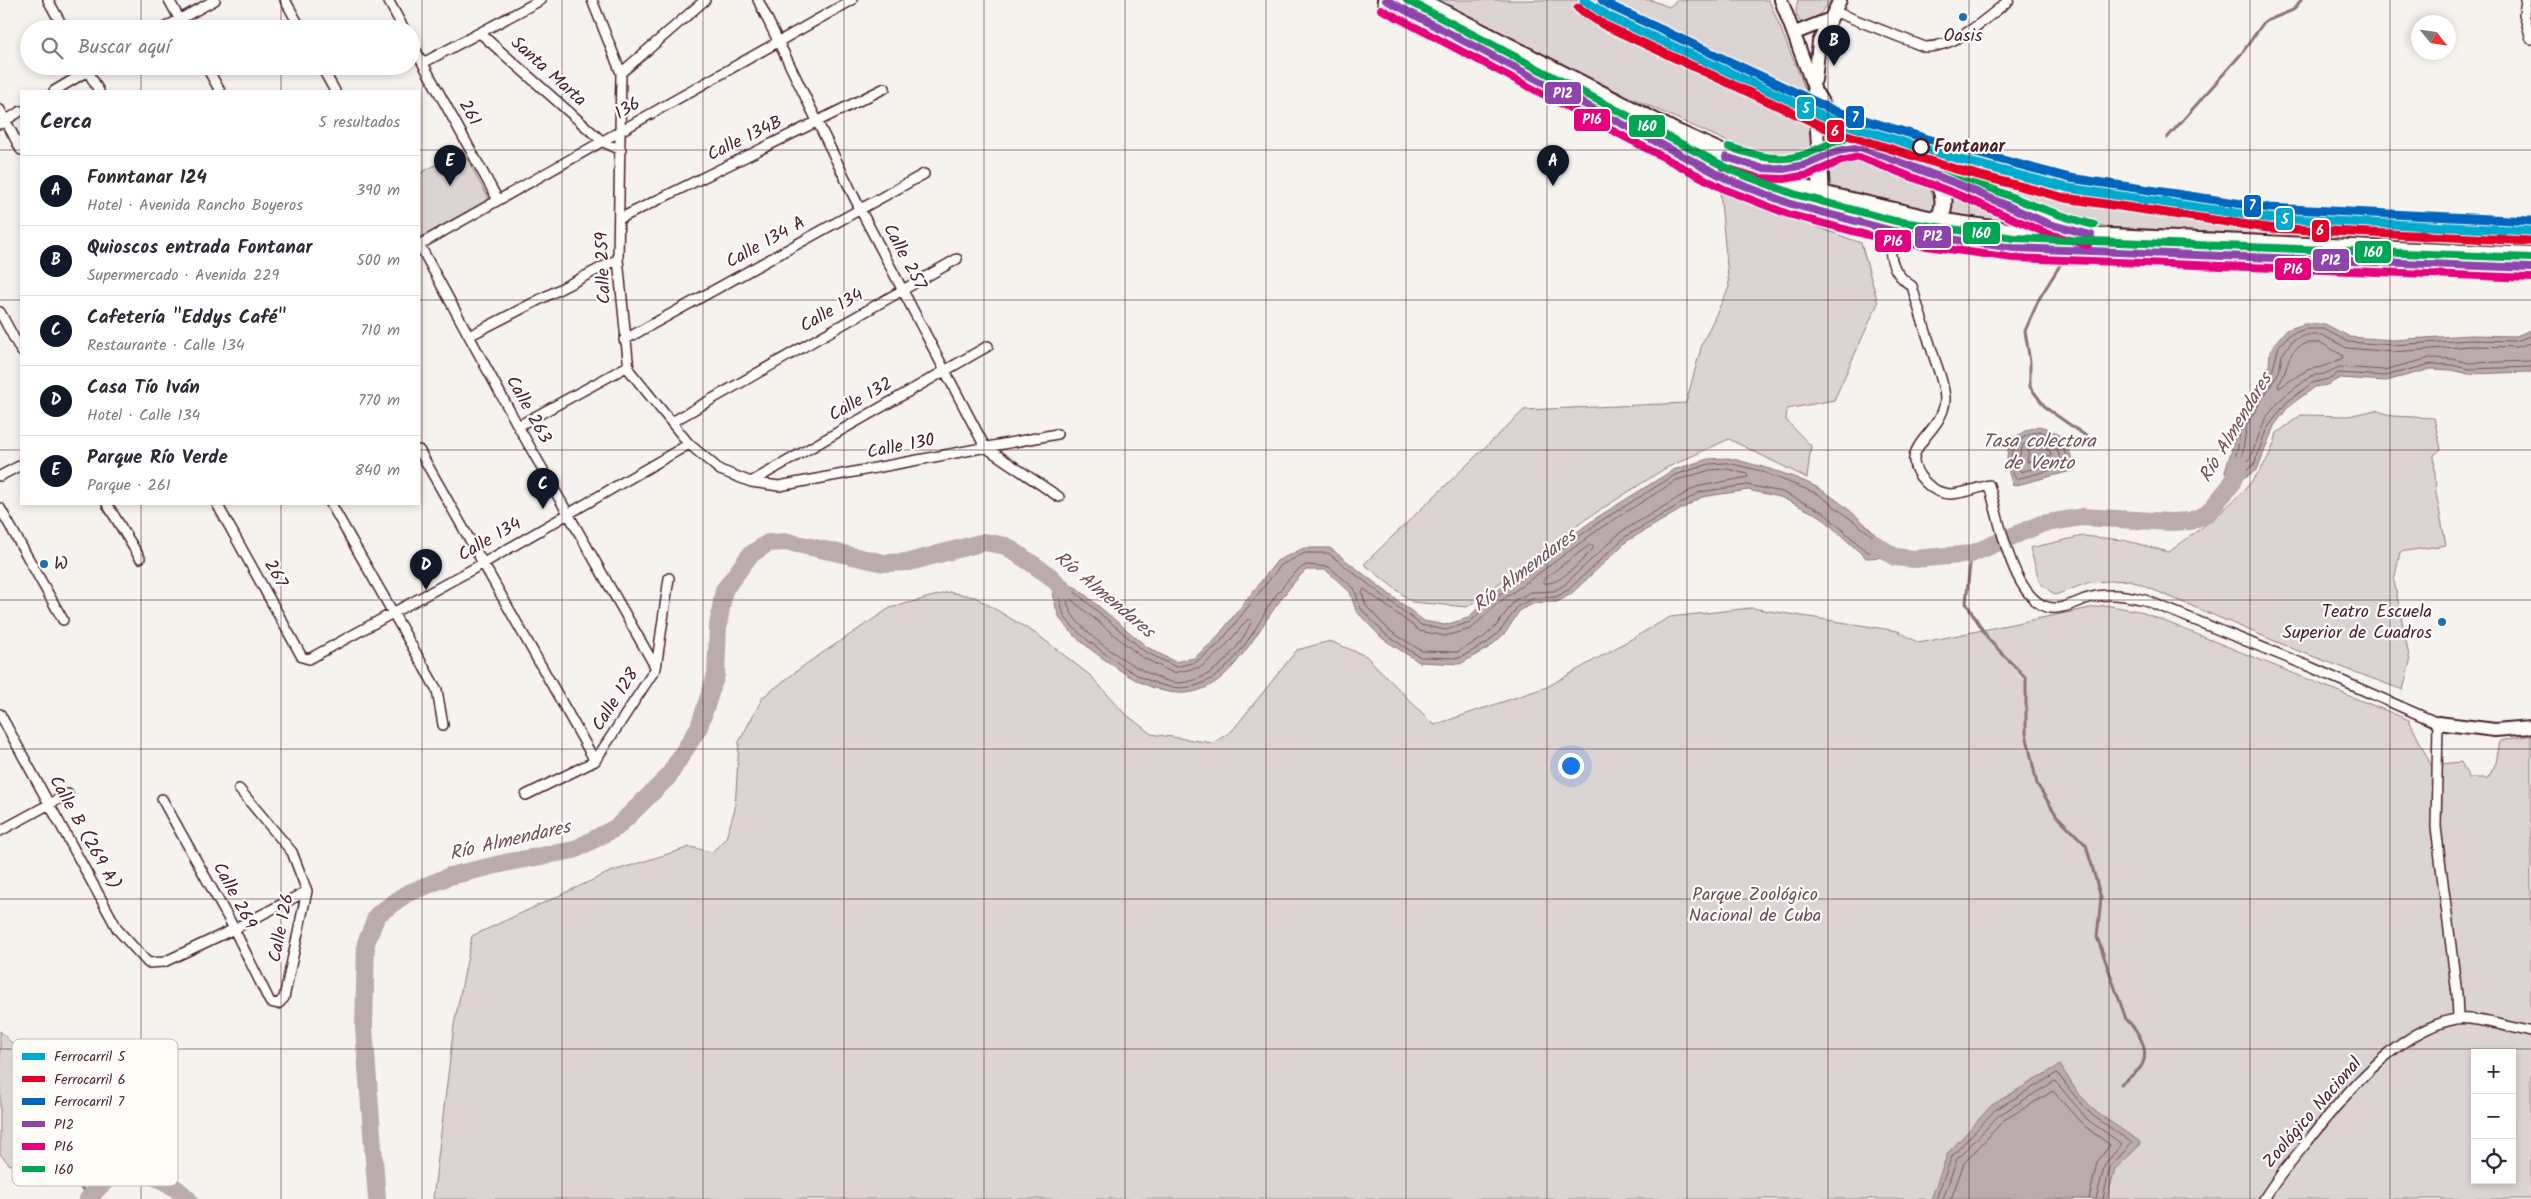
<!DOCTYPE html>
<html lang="es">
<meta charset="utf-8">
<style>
:root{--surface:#fff;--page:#f7f7f7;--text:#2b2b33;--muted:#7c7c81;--line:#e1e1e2;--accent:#111827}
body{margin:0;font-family:Kalam,sans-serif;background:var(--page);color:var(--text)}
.controls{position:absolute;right:15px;bottom:15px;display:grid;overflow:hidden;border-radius:0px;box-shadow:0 2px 8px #0003}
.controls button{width:45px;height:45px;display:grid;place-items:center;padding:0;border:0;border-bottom:1px solid var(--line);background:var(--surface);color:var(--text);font:25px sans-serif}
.compass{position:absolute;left:2411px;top:15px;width:45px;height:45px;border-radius:50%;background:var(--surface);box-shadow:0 2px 8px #0003;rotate:120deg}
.you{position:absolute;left:1570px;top:765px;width:18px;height:18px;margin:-12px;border:4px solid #fff;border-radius:50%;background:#1a73e8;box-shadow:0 0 0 8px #1a73e833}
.badge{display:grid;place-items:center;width:32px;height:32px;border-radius:50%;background:var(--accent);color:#fff;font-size:16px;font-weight:700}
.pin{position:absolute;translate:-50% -41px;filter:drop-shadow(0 1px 2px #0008)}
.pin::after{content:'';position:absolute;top:26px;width:18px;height:15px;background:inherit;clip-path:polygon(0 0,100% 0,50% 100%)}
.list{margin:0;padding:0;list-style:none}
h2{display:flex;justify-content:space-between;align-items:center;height:65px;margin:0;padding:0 20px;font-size:21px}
h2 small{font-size:16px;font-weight:400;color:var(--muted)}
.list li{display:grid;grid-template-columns:32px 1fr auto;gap:15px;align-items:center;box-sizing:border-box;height:70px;padding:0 20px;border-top:1px solid var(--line)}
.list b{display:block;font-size:19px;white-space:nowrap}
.list p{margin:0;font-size:16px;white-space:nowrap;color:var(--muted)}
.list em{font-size:16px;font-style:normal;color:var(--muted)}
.icon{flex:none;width:28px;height:28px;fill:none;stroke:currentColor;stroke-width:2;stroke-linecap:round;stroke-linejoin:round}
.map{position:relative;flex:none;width:2531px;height:1199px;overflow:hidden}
.search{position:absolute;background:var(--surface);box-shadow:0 2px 8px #0003;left:20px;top:20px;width:400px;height:55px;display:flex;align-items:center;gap:12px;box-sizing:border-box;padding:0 18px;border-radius:28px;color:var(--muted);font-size:19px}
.panel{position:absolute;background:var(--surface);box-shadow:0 2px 8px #0003;left:20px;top:90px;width:400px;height:415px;border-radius:0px}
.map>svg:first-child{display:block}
</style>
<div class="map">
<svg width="2531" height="1199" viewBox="0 0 2531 1199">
<rect width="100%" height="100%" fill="#f6f3ef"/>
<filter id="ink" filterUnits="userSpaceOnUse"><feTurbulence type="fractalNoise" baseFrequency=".02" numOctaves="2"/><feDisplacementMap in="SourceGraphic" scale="10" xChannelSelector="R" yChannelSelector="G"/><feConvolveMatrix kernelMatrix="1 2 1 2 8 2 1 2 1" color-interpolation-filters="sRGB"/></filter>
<g filter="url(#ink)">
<path fill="#dcd4d2" stroke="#937a7e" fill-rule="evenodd" d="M1437,0H1651L1669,7L1677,0H1769L1808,96L1812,144L1805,153L1795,158L1768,160L1612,89Z
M1798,0H1831L1813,23L1803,25C1795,16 1795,11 1798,0Z
M462,150L489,199L421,237L419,232V174Z
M1854,157L1927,185L1935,197L1934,212L1825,190C1826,169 1832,158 1854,157Z
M1956,165C2056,191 2156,217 2259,225C2349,231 2441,232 2531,237V248L2106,227C2053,209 2001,195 1953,168Z
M1720,192L1861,243L1878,303L1834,400L1787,409L1786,420L1811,446L1807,478L1729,439L1664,469L1586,519L1467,607L1412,602L1364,564L1524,410L1686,403L1702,344L1729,287Z
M1948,192L2017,218L2021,223L2020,226L1949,215Z
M2376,410L2392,416L2434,418L2441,449L2434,455L2436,493L2446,545L2400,552L2394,581L2410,661L2403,690L2296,650L2130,580L2090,582L2055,595L2040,583L2030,548L2083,536L2123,540L2169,552C2209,522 2266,484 2277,433L2301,415L2348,416Z
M949,592L975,597L1038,635L1091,676L1123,712L1151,734L1213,743L1232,731L1297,650L1330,641L1366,656L1434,725L1547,687L1670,617L1751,608L1898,631L1919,643L2105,605L2139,611L2409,720L2431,765L2461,762L2469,778H2488L2496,763L2500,741L2531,735V1199H433L454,1025L472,936L610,872L690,847L712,852L726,838L735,809L739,742L763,697L806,664L890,608ZM2475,1053H2512V1180H2475Z
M0,1031L50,1082L47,1158L10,1165L0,1154Z"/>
<path fill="#bbabac" stroke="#8e7378" d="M2304,324H2325L2350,337L2393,340L2470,335L2516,336L2531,330V372L2468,374L2451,370L2431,369L2386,381L2340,378L2327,385L2315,387L2289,406L2274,426L2257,470L2231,485L2225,471L2233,446L2236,420L2269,367L2270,352L2275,343L2286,330Z
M2039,426C2067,433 2068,446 2075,470L2013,486C2002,455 2004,435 2039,426Z
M1729,458C1756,465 1796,475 1820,489C1847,505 1876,533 1895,557L1866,558L1820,516L1780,497L1748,490L1702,497L1627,541L1571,594L1557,602L1535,603L1520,610L1506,632L1490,647L1460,664L1419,662L1383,639L1356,611L1350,592L1326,570H1306C1244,629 1228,743 1118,669C1102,658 1072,637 1061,620C1055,611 1052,587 1050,576L1077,588L1147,647L1175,662L1194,658L1214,641L1277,561L1304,548H1330L1424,621L1445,625L1468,618L1490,596L1596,518L1673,470L1708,459Z
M2060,1065L2077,1092L2096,1112L2140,1142L2139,1146L2115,1169L2107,1199H1931L1948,1153L1992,1105Z"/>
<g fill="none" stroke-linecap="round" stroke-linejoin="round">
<path stroke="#77575f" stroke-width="1" d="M2531,336L2516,341L2470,340L2393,345L2348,342L2324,329H2305L2289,335L2279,346L2273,369L2241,422L2238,447L2231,472L2235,476L2254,465L2266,430L2286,403L2312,383L2332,378L2338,373L2385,376L2431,364L2452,365L2468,369L2531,367
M2308,343H2321L2342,355L2343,358L2322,367L2307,370L2279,388L2278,385C2292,367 2282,351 2308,343Z
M2531,343L2517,347L2470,346L2393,352L2347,348L2322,335H2306L2293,340L2282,355L2279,372L2247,424L2241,462L2244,463L2250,459L2265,419L2282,398L2311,376L2324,374L2339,367L2384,370L2430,358L2452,359L2469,363L2531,361
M2040,431C2058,436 2066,448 2068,466L2016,479C2003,456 2015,436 2040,431Z
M2039,438C2052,440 2059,448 2060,461L2021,472L2017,464L2023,445Z
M2039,446L2050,451L2051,456L2027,462L2029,450Z
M1728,463L1758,470L1818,494L1874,537L1882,551L1867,552L1823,512L1782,492L1747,485L1700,492L1625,537L1568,590L1556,597L1534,598L1518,606L1502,629L1487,643L1459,658L1420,657L1386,635L1361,609L1354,588L1329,567L1306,565C1293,572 1282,587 1274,598C1264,612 1257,629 1246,643C1210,696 1173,700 1121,665C1108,656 1070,629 1064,615C1061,607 1060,598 1058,589L1061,586L1075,592L1144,651L1176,667L1196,662L1218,645L1281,565L1305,553H1328L1421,625L1446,630L1470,622L1493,599L1599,522L1675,475L1709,464Z
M1728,469L1747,474L1748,477L1696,487L1621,532L1564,585L1554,591L1531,592L1515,600L1497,625L1483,638L1457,652L1422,651L1390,631L1366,606L1362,592L1364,589L1420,631L1445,636L1471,629L1497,604L1602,527L1677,480L1710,470Z
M1590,545H1593V549C1582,560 1560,586 1543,583L1544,579Z
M1068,597L1140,656L1173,673L1201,667L1223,649L1248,619L1252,621C1238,650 1215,680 1180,683C1155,685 1058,624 1068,597Z
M1936,1199L1952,1156L1995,1110L2057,1073L2074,1095L2092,1115L2132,1143L2110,1167L2103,1199
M1943,1199L1957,1159L1999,1115L2055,1081L2088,1120L2122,1144L2105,1164L2096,1199
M1951,1199L1964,1163L2004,1120L2053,1091L2083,1125L2110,1145L2097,1162L2089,1199"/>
<path stroke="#8e7378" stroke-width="3" d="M2167,138L2242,53L2264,22L2293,10L2301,0
M2062,262L2039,299L2025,331L2030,362V387L2046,408L2086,436
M1971,554L1966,603L1989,640L2026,678V733L2037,784L2057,816L2086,845L2101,898L2097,937L2126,1019C2138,1030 2152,1052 2140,1068C2135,1074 2127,1079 2121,1084
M47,1158L91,1196"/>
<path stroke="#bbabac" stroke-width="18" d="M1875,544L1895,557L1914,559L1971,554L2041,524L2082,517L2171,522L2190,521L2207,514L2231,485L2239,464
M88,1199C97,1189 105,1179 118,1174C141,1165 172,1183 188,1199
M377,1199L364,1028L366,943L377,915L406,894L450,876L509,862L574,850L617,827L668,777L699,727L716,675L718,626L724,590L750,555L768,543L788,542L884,563L909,562L984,542L1006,546L1050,576L1066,592"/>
<defs>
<path id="street" d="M48,0L64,29
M169,0L185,29
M285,0L301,29
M388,0L404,29
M592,0L621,73L618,259L629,370L689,444L720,470L751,482L779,486L1057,434
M758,0L860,209L985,447L1059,497
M2526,0L2524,14L2531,39
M1833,11L1925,47C1956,47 1986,19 2009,0
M162,29L215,0
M480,33L603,142L621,150
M411,42L498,200
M423,63L541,0
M85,66L99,91
M206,66L220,91
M321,66L335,91
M621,73L705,0
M54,91L96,66
M0,110L21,150
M0,124L21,111
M619,219L885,88
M1893,231C1887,253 1891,273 1912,286C1919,311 1927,335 1935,360C1939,372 1945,387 1945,400C1943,435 1892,448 1925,482C1945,503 1966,491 1989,485C1999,517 2015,620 2063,607C2071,605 2078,602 2085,599C2105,592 2124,595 2145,600L2308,666L2438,723L2436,827L2457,994L2458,1018
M419,244L518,426L656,668
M419,245L852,0
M0,312L21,351
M469,336L618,259
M624,340L924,174
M672,422L957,259
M518,426L628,366
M419,450L595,761
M0,476L21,465
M751,482L988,346
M107,504L140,558
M217,504L302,657L309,659L482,564L689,444
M331,504L437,690L443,725
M0,508L63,620
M0,714L118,930L148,963L164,962L234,929L307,891
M526,795L595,761L656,668L669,578
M162,799L231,923L270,1002L278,1004L284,998L307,891L292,852L239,789
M0,831L68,794
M2264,1199C2277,1178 2292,1160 2308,1141C2343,1096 2397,1030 2456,1019C2470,1016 2515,1028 2531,1032"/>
<path id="secondary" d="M1781,0L1814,88L1819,159
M1795,33L1828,20
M1815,80L1819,42L1840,0
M1817,94L1837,127L1860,147
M2438,723L2495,730L2531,727"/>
<path id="highway" d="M1386,0L1609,119L1729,180L1791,204L1893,231L2013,248L2531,268
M1418,0L1673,131L1790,184L1821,194L1937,221L2020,233L2531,256
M1819,159L1821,194L1824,203
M1762,168L1774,170L1798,167L1838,151L1860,147L1958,184L2065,230
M1931,227C1949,213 1946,189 1932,175"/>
</defs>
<use href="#street" stroke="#4a1f2b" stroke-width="12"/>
<use href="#secondary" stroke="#4a1f2b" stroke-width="16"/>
<use href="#highway" stroke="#4a1f2b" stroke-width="20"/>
<use href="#street" stroke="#fdfcf7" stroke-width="9"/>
<use href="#secondary" stroke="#fdfcf7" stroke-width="12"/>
<use href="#highway" stroke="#fdfcf7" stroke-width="16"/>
<defs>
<path id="bus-1" d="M1386,0L1729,180L1791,204L1893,231L2013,248L2531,268
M1726,157L1761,168L1783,169L1805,165L1838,151L1860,147L1958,184L2049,224L2091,235"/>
<path id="bus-2" d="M1381,9L1724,189L1788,214L1890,241L2013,258L2531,278
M1723,167L1759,178L1784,179L1808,175L1841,161L1859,157L1954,193L2046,233L2088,245"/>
<path id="bus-3" d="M1407,0L1733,171L1794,194L1895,221L2014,238L2531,258
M1729,147C1754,155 1777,163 1803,155C1822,149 1839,136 1860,137C1873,137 1897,150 1910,155C1971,178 2030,209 2094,225"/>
</defs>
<use href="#bus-1" stroke="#fdfcf7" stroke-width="11"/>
<use href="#bus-2" stroke="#fdfcf7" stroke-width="11"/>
<use href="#bus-3" stroke="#fdfcf7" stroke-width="11"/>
<use href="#bus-1" stroke="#8e44ad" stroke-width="8"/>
<use href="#bus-2" stroke="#e5007d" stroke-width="8"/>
<use href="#bus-3" stroke="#00a651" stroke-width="8"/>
<defs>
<path id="rail-1" d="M1584,0L1608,16L1832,120L1958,159L2068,188L2268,218L2531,231"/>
<path id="rail-2" d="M1578,8L1604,25L1828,129L1955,169L2065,198L2268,228L2531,241"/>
<path id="rail-3" d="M1602,0L1613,7L1835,111L1961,149L2070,178L2269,208L2531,221"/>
</defs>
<use href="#rail-1" stroke="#fdfcf7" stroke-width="12"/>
<use href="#rail-2" stroke="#fdfcf7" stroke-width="12"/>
<use href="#rail-3" stroke="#fdfcf7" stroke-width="12"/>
<use href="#rail-1" stroke="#00a9ce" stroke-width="9"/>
<use href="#rail-2" stroke="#e4002b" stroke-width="9"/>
<use href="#rail-3" stroke="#0065bd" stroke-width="9"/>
</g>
</g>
<path fill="none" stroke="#4a1f2b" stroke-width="1" stroke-opacity="0.55" d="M141,0V29M281,0V29M422,0V1199M562,0V1199M703,0V1199M844,0V1199M984,0V1199M1125,0V1199M1266,0V1199M1406,0V1199M1547,0V1199M1687,0V1199M1828,0V1199M1969,0V1199M2109,0V1199M2250,0V1199M2390,0V1199M141,66V91M281,66V91M0,150H21M419,150H2531M0,300H21M419,300H2531M0,450H21M419,450H2531M141,504V1199M281,504V1199M0,600H2531M0,749H2531M0,899H2531M0,1049H2531"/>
<g fill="#1f6fb2" stroke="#fdfcf7" stroke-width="2">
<circle cx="1963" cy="17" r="5"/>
<circle cx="44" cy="564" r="5"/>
<circle cx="2442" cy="622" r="5"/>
</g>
<circle fill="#fdfcf7" stroke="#4a1f2b" stroke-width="2.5" cx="1921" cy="147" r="8"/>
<g text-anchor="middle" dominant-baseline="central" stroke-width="4.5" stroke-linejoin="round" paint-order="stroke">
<g font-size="18" fill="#4a1f2b" stroke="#fdfcf7">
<text x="1963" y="36">Oasis</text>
<text x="54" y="564" text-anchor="start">W</text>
<text x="2432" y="612" text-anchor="end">Teatro Escuela<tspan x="2432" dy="21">Superior de Cuadros</tspan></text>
</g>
<g font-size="18" fill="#4a1f2b" stroke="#fdfcf7">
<text transform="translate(548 72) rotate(42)">Santa Marta</text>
<text transform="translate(628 109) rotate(-30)">136</text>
<text transform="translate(469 113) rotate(61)">261</text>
<text transform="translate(745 139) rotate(-26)">Calle 134B</text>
<text transform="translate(766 243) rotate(-29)">Calle 134 A</text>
<text transform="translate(904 257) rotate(62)">Calle 257</text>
<text transform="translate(604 268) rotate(-92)">Calle 259</text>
<text transform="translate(832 311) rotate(-30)">Calle 134</text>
<text transform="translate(861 400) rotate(-30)">Calle 132</text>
<text transform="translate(528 410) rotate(61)">Calle 263</text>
<text transform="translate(901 447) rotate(-11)">Calle 130</text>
<text transform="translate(490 540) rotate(-30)">Calle 134</text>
<text transform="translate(275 574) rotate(61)">267</text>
<text transform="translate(616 700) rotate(-57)">Calle 128</text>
<text transform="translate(84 833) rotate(61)">Calle B (269 A)</text>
<text transform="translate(234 896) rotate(62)">Calle 269</text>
<text transform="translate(282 928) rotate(-79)">Calle 126</text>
<text transform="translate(2313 1113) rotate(-49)">Zoológico Nacional</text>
</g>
<g font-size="18" font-weight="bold" fill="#4a1f2b" stroke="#fdfcf7" text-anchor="start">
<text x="1934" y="147">Fontanar</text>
</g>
<g font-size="18" fill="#6e4c55" stroke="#fdfcf7">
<text x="1755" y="895">Parque Zoológico<tspan x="1755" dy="21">Nacional de Cuba</tspan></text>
</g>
<g font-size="19" font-style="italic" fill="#725058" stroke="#fdfcf7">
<text transform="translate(2236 428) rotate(-59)">Río Almendares</text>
<text x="2039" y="442">Tasa colectora<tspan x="2039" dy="22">de Vento</tspan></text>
<text transform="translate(1525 571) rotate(-37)">Río Almendares</text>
<text transform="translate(1104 595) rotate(40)">Río Almendares</text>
<text transform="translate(510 841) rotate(-13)">Río Almendares</text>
</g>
</g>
<rect x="12" y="1039" width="166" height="147" rx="8" fill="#fdfcf7" stroke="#c7baba" stroke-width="1"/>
<rect x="22" y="1053" width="23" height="7" fill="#00a9ce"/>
<rect x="22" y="1076" width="23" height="6" fill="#e4002b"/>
<rect x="22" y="1098" width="23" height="7" fill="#0065bd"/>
<rect x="22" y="1121" width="23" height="6" fill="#8e44ad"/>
<rect x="22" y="1143" width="23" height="7" fill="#e5007d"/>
<rect x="22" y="1166" width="23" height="6" fill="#00a651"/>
<g font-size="14" fill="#4a1f2b">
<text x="54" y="1061">Ferrocarril 5</text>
<text x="54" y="1084">Ferrocarril 6</text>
<text x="54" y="1106">Ferrocarril 7</text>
<text x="54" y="1129">P12</text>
<text x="54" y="1151">P16</text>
<text x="54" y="1174">160</text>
</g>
<g stroke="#fdfcf7" stroke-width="2">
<rect x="1544" y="81" width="38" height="24" rx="5" fill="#8e44ad"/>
<rect x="1796" y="96" width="19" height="24" rx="5" fill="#00a9ce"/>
<rect x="1845" y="105" width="20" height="24" rx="5" fill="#0065bd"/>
<rect x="1573" y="108" width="38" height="24" rx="5" fill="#e5007d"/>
<rect x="1628" y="114" width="38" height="24" rx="5" fill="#00a651"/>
<rect x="1826" y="119" width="19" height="24" rx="5" fill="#e4002b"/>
<rect x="2243" y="194" width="19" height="24" rx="5" fill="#0065bd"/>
<rect x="2275" y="207" width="19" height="24" rx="5" fill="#00a9ce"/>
<rect x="2311" y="219" width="19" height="24" rx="5" fill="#e4002b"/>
<rect x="1962" y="221" width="39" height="24" rx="5" fill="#00a651"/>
<rect x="1914" y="225" width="38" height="24" rx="5" fill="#8e44ad"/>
<rect x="1874" y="229" width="38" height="24" rx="5" fill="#e5007d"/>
<rect x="2354" y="240" width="38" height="24" rx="5" fill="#00a651"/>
<rect x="2312" y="248" width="38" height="24" rx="5" fill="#8e44ad"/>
<rect x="2274" y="257" width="38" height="24" rx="5" fill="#e5007d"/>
</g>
<g font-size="14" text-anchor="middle" font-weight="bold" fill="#fff">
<text x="1563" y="98">P12</text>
<text x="1806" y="113">5</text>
<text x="1855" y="122">7</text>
<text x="1592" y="124">P16</text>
<text x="1647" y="131">160</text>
<text x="1835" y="136">6</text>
<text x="2252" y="210">7</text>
<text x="2285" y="224">5</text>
<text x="2320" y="235">6</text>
<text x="1981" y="238">160</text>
<text x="1933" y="241">P12</text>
<text x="1893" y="246">P16</text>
<text x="2373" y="257">160</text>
<text x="2331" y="265">P12</text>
<text x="2293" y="274">P16</text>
</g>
</svg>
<div class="controls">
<button>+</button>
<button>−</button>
<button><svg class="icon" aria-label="locate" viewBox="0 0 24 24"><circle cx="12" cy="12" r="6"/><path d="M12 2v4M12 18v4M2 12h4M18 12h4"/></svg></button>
</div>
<svg class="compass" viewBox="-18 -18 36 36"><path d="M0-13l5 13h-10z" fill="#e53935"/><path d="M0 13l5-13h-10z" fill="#7c7c81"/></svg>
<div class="you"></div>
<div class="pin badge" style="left:1553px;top:186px">A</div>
<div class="pin badge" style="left:1834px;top:66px">B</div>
<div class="pin badge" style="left:543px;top:509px">C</div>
<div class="pin badge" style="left:426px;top:590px">D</div>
<div class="pin badge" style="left:450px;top:186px">E</div>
<div class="search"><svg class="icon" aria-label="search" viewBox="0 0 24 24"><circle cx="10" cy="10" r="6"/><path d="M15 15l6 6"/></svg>Buscar aquí</div>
<section class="panel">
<h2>Cerca<small>5 resultados</small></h2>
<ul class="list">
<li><span class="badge">A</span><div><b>Fonntanar 124</b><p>Hotel · Avenida Rancho Boyeros</p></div><em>390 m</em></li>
<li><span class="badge">B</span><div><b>Quioscos entrada Fontanar</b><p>Supermercado · Avenida 229</p></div><em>500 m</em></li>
<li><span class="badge">C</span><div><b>Cafetería &quot;Eddys Café&quot;</b><p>Restaurante · Calle 134</p></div><em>710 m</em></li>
<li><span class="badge">D</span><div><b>Casa Tío Iván</b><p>Hotel · Calle 134</p></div><em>770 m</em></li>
<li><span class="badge">E</span><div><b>Parque Río Verde</b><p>Parque · 261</p></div><em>840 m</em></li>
</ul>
</section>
</div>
